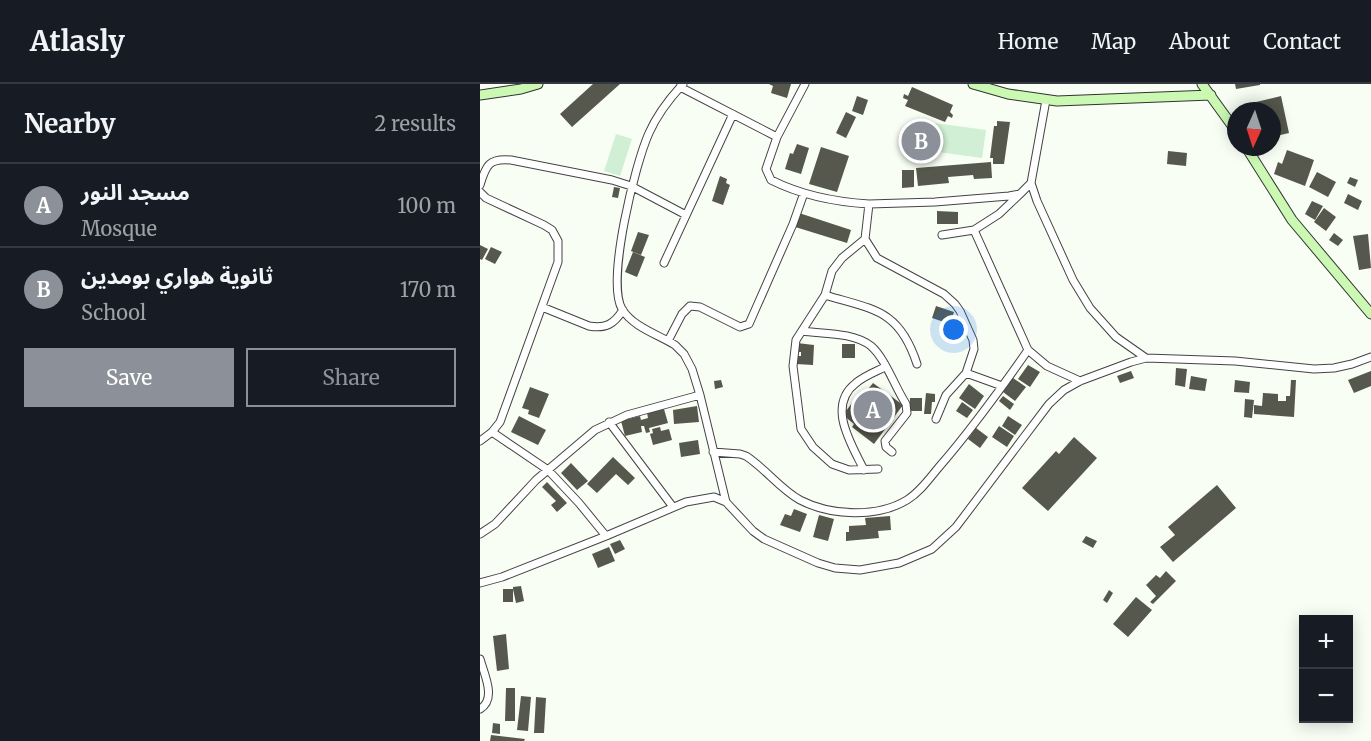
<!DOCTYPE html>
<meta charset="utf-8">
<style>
:root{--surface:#171b24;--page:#20242c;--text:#f1f3f6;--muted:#9ea1a6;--line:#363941;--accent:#8c9099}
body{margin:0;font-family:Merriweather,"Noto Sans Arabic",serif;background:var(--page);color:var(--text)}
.controls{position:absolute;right:18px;bottom:18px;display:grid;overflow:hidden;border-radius:0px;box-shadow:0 3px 15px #0003}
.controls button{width:54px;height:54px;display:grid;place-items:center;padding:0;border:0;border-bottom:2px solid var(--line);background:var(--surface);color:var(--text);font:30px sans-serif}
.compass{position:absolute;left:747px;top:18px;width:54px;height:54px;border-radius:50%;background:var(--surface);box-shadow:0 3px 15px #0003;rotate:183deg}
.you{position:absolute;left:474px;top:246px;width:21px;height:21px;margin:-15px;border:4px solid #fff;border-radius:50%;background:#1a73e8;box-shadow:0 0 0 9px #1a73e833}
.badge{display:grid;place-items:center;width:39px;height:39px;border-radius:50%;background:var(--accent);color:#fff;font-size:20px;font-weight:700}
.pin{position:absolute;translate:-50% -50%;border:3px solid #fff;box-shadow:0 2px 6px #0006}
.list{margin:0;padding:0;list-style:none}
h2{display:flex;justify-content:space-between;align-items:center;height:78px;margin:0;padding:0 24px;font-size:26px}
h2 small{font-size:20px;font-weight:400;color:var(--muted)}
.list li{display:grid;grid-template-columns:39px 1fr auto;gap:18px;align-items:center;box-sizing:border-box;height:84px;padding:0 24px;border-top:2px solid var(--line)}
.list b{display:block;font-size:22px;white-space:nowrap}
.list p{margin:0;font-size:20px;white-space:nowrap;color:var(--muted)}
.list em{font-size:20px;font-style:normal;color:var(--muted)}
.actions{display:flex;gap:12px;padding:18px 24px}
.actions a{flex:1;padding:14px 0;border:2px solid var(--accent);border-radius:0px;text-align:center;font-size:21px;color:var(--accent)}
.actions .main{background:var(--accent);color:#fff}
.map{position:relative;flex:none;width:891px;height:657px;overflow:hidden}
header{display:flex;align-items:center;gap:36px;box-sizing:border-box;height:84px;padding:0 30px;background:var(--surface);border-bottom:2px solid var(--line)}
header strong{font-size:28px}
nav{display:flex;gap:33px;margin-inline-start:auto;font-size:21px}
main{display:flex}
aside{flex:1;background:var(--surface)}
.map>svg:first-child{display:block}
</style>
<header>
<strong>Atlasly</strong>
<nav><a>Home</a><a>Map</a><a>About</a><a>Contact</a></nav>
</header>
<main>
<aside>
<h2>Nearby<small>2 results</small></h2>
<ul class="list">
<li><span class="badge">A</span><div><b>مسجد النور</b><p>Mosque</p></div><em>100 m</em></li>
<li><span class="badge">B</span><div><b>ثانوية هواري بومدين</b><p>School</p></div><em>170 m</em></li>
</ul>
<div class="actions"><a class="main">Save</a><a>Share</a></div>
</aside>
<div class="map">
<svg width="891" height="657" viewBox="0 0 891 657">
<rect width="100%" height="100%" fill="#f8fef4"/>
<path fill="#d0efd4" d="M455,39L506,46L502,74L451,67Z
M136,50L152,55L140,92L124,87Z"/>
<path fill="#56584d" d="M113,0H140L92,43L80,30Z
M311,0L307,14L291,9L293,2L289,0Z
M755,0H780V1L756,5Z
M432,3L473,21L470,28L473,31L472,34L468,32L465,38L425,22L428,16L423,14L424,10L428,12Z
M377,12L388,16L383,31L372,27Z
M801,12L809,49L792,53V27H778L776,18Z
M366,28L376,33L366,54L356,49Z
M517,37L530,38L524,80H513V74H510L514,42H517Z
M317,60L329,64L321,90L305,85L310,69L313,70Z
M341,63L369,72L357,108L329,100Z
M807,66L834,76L825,102L794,90L798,78L802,80Z
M688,67L707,69L706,82L687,80Z
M511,78L512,94L494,95L493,91L468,93L469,99L438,102L436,84Z
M422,86H434V103L422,104Z
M837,88L856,98L848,113L829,103Z
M240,92L247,95L246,99L250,101L243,121L232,117Z
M870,93L878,96L875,103L867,99Z
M134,103L140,104L138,114L132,113Z
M868,110L882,117L878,126L864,119Z
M832,117L843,122L835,136L825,130Z
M844,124L856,133L846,147L834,138Z
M457,127L478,128V140H457Z
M316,128L371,146L367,159L312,142Z
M158,148L169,151L161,171L151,167Z
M854,149L863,156L858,162L849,156Z
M888,150L891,184L879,186L873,152Z
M0,161L8,165L2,176L0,175Z
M11,163L22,168L15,180L5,175Z
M153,168L165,173L157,193L145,188Z
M456,222L474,228L470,240L452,234Z
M317,259L334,261L333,281L316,280L317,272H321V268H316Z
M362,260H375V274H362Z
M548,281L560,288L550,303L538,295Z
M696,284L707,285L705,303L695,301Z
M651,287L654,294L640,299L637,292Z
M891,287V302L874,309L868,296Z
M711,292L727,295L725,307L709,305Z
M533,294L546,303L535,317L523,308Z
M241,296L243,303L235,305L234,297Z
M755,296L770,298L769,309L754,308Z
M811,296H816L814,333L774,330V321L782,322L783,309L798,310V317H806V312H810Z
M393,299L423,321L394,360L372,343L374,340L363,331L381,307L385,309Z
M489,300L504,312L495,325L479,314Z
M50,303L69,310L59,334L48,330L49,326L42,324Z
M446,309L455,310V318H452L451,330H444Z
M523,312L534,320L530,326L519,317Z
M430,314H442V327H430Z
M765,315L774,316L772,334L764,333Z
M482,318L493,326L487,334L476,327Z
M217,322L219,338L194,340L193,326Z
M184,325L188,339L169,344L170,348L166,349L164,342H161L162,348L145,352L141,337L160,332L161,336L168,334L167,329Z
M39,332L66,346L58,361L31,348Z
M528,332L542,341L535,351L522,342Z
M519,342L534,352L527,363L512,353Z
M180,343L181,347L189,345L192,356L173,361L170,350L173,349L172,345Z
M496,344L508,353L500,364L488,355Z
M594,353L617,374L568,427L542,404L576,367L579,370Z
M218,356L220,370L201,373L199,359Z
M133,373L155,394L148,401L136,390L117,409L107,400Z
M91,379L108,397L97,406L81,389Z
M67,398L87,419L77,428L71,421L76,417L62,403Z
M737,401L756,424L693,478L680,463L695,451L688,443Z
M314,425L327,430L320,448L300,441L305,430L311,432Z
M339,431L354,435L348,457L333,453Z
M410,432L411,446L398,447L399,454L366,457V448H369V442L386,441L385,434Z
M606,452L617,457L613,464L602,458Z
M140,456L145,465L135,470L130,460Z
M129,463L135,477L118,484L112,470Z
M686,487L696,497L673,520L670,518L676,512L666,501L676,491L680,494Z
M41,502L44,517L36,519L33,505V518H23V505H33V503Z
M629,506L633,509L627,519L623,516Z
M656,513L672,526L648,553L633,540Z
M26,550L29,585L17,587L13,552Z
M26,604H35V637H25Z
M41,612L51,613L48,647L37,646Z
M56,613L66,614L64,649H54Z
M13,639L20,640V650L12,649Z
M11,651L45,655L44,657H10Z"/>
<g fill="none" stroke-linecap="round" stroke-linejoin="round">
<defs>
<path id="street" d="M203,0C189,15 177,31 169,49C155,80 126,197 142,225C153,243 177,250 195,261L204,270L212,285L220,311L246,418
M200,3L297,53L286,85L291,96C321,111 356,118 389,120
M566,16L551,99L557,117L593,196L610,224L636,253L666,274
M297,53L325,0
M0,101C6,81 9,74 31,76L132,96L151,102L206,131
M0,108L6,114L64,141L72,146L78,157V178L20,338L12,348L0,357
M540,110L519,130L494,146L548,266L567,282L600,297
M462,151L494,146
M385,155L397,174L464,210L475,220L480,227L493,256L494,265L486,289L466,311L456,335
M184,179L253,30
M345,211C394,226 419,225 437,280
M62,223L109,242C126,245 134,240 143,226
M322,247C343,250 373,248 391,262C405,274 415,303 426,320L427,329L405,357L406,363L412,368
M188,257L202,230L210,222L220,223L260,243L269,240L313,140L324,109
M486,289L522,302
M129,338L193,423
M12,348L68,386L99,419L126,452L206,418L234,413L246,418L273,447L284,455L338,479L355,484L380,486L419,479L452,465L476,443L569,320L584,306L600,297L651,278L666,274L755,277L834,285L854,284L872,280L891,273
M233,368L260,370L266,372C286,385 300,405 320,416C351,432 397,434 427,416C440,408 449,395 459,383C491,346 520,306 548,266
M398,385L369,386L352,380L333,363L321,345L313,282L316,256L345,211L352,187L362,174L385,155L389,120L455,118L529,112L540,110L551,99
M384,386C372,361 346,322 376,299C384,292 395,288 405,283
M0,450L15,440L56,396L115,346L147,331L220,311
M0,499L22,493L126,452
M0,575C4,590 17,615 0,625"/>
<path id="secondary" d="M493,0L528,10L577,17L731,11
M722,0L756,47
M0,11L41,5L58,0
M766,63L812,136L891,230"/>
</defs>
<use href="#street" stroke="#434343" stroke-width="9"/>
<use href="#secondary" stroke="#323232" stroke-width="11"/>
<use href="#street" stroke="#fff" stroke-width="7"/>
<use href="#secondary" stroke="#cbf9b3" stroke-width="9"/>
</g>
</svg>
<div class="controls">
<button>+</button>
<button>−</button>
</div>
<svg class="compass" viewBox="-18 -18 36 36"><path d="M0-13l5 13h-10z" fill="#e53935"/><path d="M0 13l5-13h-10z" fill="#9ea1a6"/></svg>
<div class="you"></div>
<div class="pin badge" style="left:393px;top:326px">A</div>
<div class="pin badge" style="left:441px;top:57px">B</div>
</div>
</main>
